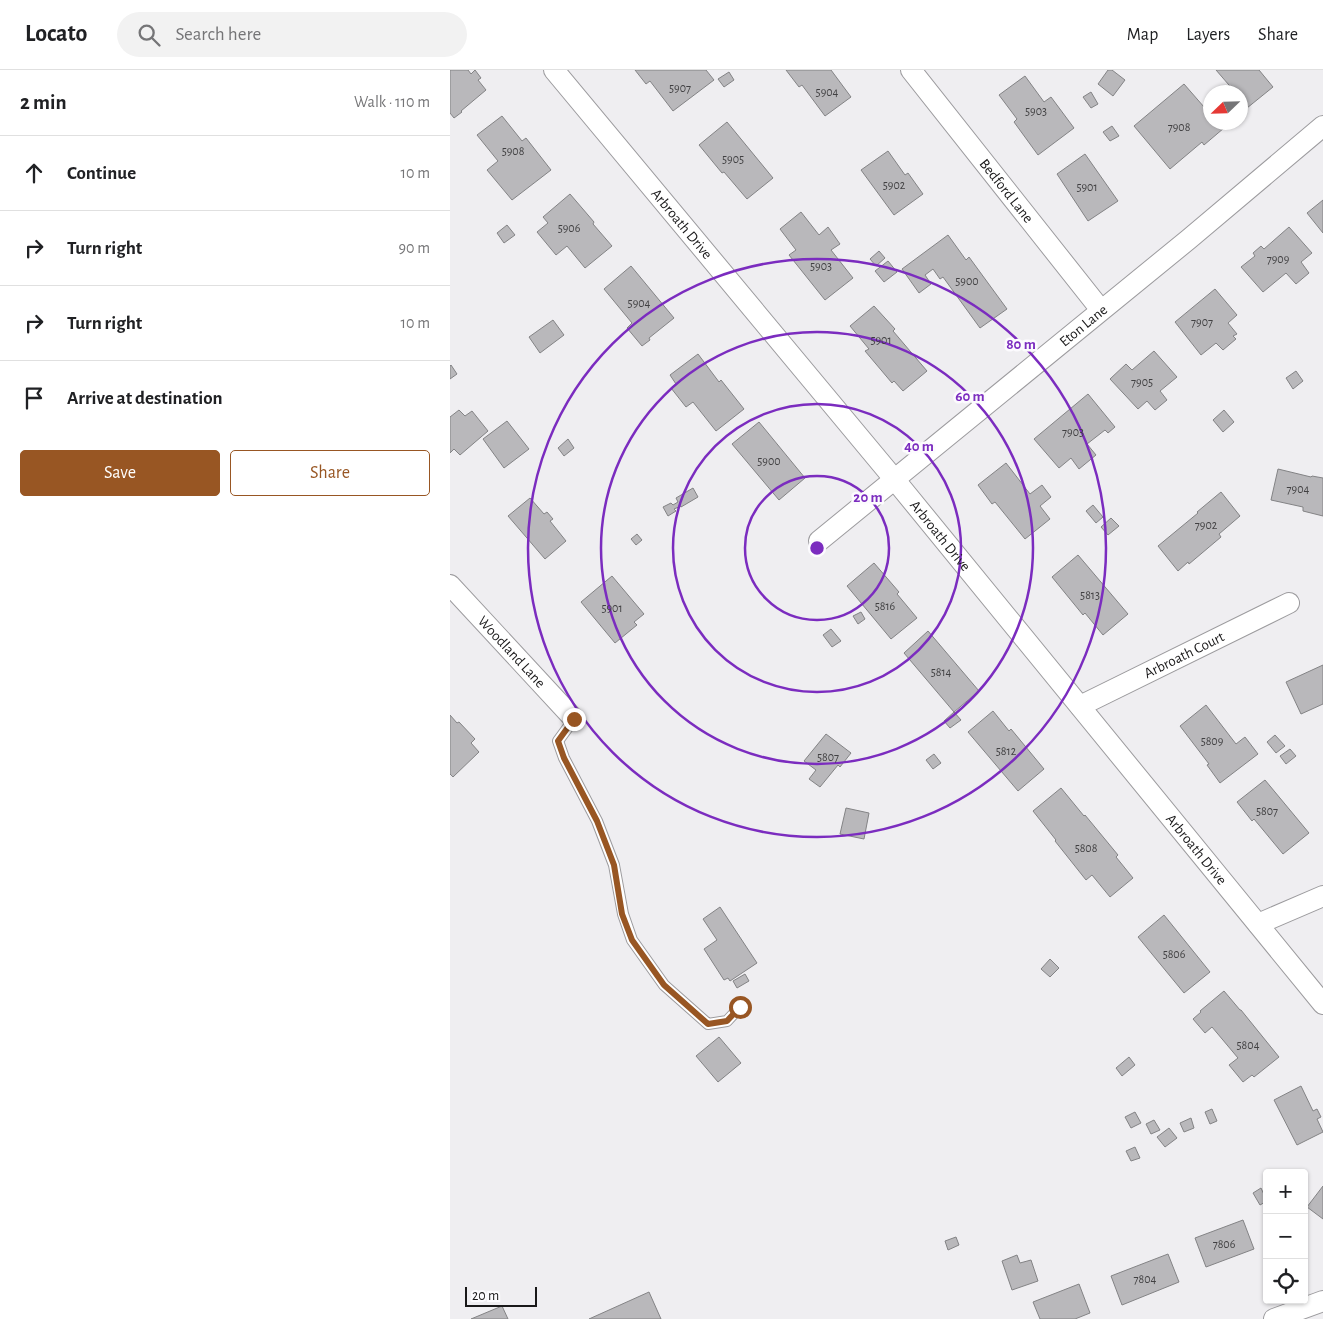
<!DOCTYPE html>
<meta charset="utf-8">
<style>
:root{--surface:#fff;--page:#f2f2f2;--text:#202124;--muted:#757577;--line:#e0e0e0;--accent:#985623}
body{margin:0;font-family:"Alegreya Sans",sans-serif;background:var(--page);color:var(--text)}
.controls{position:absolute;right:15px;bottom:15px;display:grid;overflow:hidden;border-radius:5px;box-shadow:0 1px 4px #0004}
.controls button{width:45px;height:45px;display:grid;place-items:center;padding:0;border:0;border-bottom:1px solid var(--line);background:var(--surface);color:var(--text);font:25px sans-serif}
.compass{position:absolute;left:753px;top:15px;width:45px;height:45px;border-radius:50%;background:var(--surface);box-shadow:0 1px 4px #0004;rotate:247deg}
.scale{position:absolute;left:15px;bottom:12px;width:72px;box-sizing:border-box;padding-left:5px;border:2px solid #191819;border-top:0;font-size:14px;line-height:18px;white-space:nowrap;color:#191819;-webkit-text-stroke:4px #fcfbfe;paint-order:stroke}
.stop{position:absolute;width:15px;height:15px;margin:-11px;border:4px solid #985623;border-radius:50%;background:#fff}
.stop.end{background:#985623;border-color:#fff;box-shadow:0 1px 5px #0008}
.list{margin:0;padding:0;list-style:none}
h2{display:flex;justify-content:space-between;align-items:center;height:65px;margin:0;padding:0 20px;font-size:21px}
h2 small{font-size:16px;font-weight:400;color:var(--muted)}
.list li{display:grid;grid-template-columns:32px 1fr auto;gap:15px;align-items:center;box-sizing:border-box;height:75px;padding:0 20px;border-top:1px solid var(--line)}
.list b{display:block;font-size:19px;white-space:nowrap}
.list em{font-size:16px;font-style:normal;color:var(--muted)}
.actions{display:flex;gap:10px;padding:15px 20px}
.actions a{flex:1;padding:11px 0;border:1px solid var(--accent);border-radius:5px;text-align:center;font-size:18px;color:var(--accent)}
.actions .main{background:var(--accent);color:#fff}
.icon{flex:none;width:28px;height:28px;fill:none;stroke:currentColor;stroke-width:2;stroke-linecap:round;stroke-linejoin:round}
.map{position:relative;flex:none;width:873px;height:1249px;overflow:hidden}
header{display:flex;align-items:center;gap:30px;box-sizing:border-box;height:70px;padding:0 25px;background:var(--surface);border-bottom:1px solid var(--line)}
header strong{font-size:24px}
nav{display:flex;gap:28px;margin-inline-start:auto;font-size:18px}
.search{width:350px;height:45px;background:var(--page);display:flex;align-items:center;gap:12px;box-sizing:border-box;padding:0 18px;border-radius:28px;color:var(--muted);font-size:19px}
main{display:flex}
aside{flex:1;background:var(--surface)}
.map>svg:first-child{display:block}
</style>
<header>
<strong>Locato</strong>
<div class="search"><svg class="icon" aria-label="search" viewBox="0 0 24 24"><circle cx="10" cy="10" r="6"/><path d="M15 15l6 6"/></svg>Search here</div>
<nav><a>Map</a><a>Layers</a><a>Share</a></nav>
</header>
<main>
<aside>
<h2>2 min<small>Walk · 110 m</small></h2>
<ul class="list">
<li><svg class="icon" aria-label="ahead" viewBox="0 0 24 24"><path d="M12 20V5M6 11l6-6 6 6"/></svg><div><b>Continue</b></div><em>10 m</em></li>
<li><svg class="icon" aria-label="right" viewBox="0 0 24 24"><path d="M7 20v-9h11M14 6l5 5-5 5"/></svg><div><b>Turn right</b></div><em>90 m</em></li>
<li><svg class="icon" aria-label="right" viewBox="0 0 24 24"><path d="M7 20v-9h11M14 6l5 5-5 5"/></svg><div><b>Turn right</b></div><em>10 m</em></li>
<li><svg class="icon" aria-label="arrive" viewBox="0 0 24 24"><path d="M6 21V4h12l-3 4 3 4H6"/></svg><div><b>Arrive at destination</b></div></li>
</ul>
<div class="actions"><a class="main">Save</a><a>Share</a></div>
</aside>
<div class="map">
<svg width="873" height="1249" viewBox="0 0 873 1249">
<rect width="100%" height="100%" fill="#efeef1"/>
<path fill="#b9b8bb" stroke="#838385" d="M0,0H18L21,4L25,0L31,8L28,10L36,20L11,41L12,42L4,48L0,43Z
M185,0H256L264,10L223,41L200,11L196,14Z
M336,0H381L401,27L375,46L352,15L349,17Z
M658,0H662L675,10L663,26L648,14Z
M766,0H809L823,17L797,38L791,30V22H785Z
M279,2L284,10L274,17L268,9Z
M575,6L594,32L601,27L624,58L588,85L564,52L567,49L549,25Z
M734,14L761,45V52H767L768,54L770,53L774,58L754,75L752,72L720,99L684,56Z
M641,22L648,34L641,38L633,27Z
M52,46L72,71L76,68L101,100L62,130L37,100L48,91L27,65Z
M277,52L323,108L297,129L274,102L272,103L249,75Z
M662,56L669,66L660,71L653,62Z
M438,81L455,105L458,103L473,124L444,145L411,100Z
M635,84L668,131L638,151L607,104Z
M120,124L144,152L143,154L162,176L135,198L117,176L106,185L87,162L98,153L93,147Z
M873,130V163L857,143Z
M351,142L369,165L378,157L390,174L381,180L403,208L375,230L339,185L346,180L330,159Z
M57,155L65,165L54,173L47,163Z
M839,157L862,183L851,192L859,203L846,214L836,203L813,222L791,197L805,186L803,183L811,176L814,179Z
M498,165L516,190L519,187L557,239L530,258L493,207L490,209L483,199L475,205L481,214L469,223L452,199Z
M429,181L435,188L426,196L420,189Z
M438,191L447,202L434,212L425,201Z
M181,196L224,248L199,268L200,270L192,276L177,258L182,253L154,219Z
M765,219L787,245L778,253L787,264L783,266L786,269L773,280L766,273L751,285L725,252Z
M424,236L445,259L443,261L477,301L453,321L444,311L442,313L415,281L419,279L400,256Z
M103,250L114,265L90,283L79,267Z
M704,281L727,307L710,321L717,330L705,340L697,331L688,339L660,309L676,294L682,300Z
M248,284L269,312L271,310L294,339L266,361L243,332L236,337L221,318L226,314L220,305Z
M1,295L7,304L0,309V296Z
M846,301L853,311L843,319L836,308Z
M638,324L665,357L658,363L655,360L637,374L646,385L629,399L621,388L609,398L584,369Z
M9,340L15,346L22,341L38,361L10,385L4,379L0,383V347Z
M774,340L784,352L773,362L763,350Z
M57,351L79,379L54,398L33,369Z
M309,352L355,408L329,430L282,374Z
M118,369L124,378L114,386L108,378Z
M556,393L580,424L592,415L601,427L590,436L600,449L575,469L545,432L542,434L528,415Z
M828,399L861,407L862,406L873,408V446L853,441V437L821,430Z
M243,418L248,427L231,437V436L224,439L226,441L218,446L213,437L221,433L223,435L228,432L226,428Z
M771,422L790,446L769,464L771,467L739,494L738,492L728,501L708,476L748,443L747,442Z
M80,428L94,444L97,442L103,449L100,451L116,471L95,489L58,446Z
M643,435L653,447L646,453L636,441Z
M661,448L669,456L658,465L651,457Z
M187,464L192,470L186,475L181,469Z
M628,485L678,544L653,565L635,543L633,545L602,507Z
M424,493L449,522L447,524L467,548L441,569L397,516Z
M162,506L194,544L184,552L187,555L165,573L131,532Z
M411,542L415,549L408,554L403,546Z
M381,559L391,571L382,577L373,565Z
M478,561L529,621L504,642L454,583Z
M873,595V634L851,644L836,612Z
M756,635L786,674L795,667L808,684L770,713L757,695L759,694L730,656Z
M543,641L559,661L561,659L594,699L568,721L518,662Z
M504,642L511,650L500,658L494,651Z
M0,645L7,653L9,652L25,669L21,673L29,682L3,707L0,704Z
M376,664L401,683L390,697L388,695L370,717L359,709L366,700L354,691Z
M825,665L835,676L826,683L817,672Z
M840,679L846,686L836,694L830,686Z
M484,684L491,693L483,699L476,690Z
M815,710L859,763L833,784L804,749L802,751L787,732Z
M611,718L634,746L635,745L668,785L666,787L683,808L660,827L642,805L636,810L605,771L606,770L583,741Z
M396,738L419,743L414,769L390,764Z
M270,837L307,893L280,911L278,908L274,910L254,879L267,870L253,849Z
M714,845L760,902L734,923L688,867Z
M600,889L609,898L600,907L591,899Z
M295,904L299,911L287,918L283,911Z
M774,921L790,940H791L829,987L804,1007L802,1005L793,1012L779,995L788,988L762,957L755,963L743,949L751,942L750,941Z
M269,967L291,993L268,1012L246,986Z
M679,987L685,995L672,1006L666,998Z
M851,1016L863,1041L867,1039L871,1047L867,1049L873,1062L847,1075L824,1030Z
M762,1039L767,1051L760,1054L755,1042Z
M685,1042L691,1053L681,1058L675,1047Z
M741,1048L744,1058L734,1062L730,1053Z
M704,1050L710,1060L701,1064L696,1054Z
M719,1058L727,1068L715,1077L707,1067Z
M685,1077L690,1088L681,1091L676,1081Z
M873,1116V1149L857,1137Z
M811,1118L817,1131L810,1135L803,1123Z
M793,1150L804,1179L756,1197L745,1168Z
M506,1167L509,1175L498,1180L495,1171Z
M718,1184L729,1212L672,1235L661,1206Z
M567,1185L570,1193L581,1190L588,1211L562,1220L552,1191Z
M629,1214L640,1243L625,1249H590L583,1232Z
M199,1222L211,1249H139Z
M52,1236L58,1249H21Z"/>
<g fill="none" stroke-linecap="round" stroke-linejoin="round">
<defs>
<path id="lane" d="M124,649L108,671L114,688L147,751L164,795L173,844L182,870L214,915L258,954L277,951L290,937"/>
<g id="street">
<path id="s1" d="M104,0L445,410L873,934"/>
<path id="s2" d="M461,0L651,240"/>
<path id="s3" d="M369,471L739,169L873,56"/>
<path id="s4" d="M0,515L124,649"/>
<path id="s5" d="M630,636L839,533"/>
<path d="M808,854L873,826"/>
<path d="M824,1249L873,1231"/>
</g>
</defs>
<use href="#lane" stroke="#9c9b9e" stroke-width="12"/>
<use href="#street" stroke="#9c9b9e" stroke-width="22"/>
<use href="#lane" stroke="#fff" stroke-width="10"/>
<use href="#street" stroke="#fff" stroke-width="20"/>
</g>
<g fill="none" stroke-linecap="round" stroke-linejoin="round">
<path stroke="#985623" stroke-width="6" d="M124,649L108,671L114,688L147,751L164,795L172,844L182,870L214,915L258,954L277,951L290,937"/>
</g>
<g fill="none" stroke="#7b2cbf" stroke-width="2.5">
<circle cx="367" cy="478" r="72"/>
<circle cx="367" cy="478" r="144"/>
<circle cx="367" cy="478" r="216"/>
<circle cx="367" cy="478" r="289"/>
</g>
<g text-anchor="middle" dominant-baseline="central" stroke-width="5" stroke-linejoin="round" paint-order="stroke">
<g font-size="12" fill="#414042">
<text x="230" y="18">5907</text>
<text x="377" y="22">5904</text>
<text x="586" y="41">5903</text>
<text x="729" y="57">7908</text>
<text x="63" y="81">5908</text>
<text x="283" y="89">5905</text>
<text x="444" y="115">5902</text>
<text x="637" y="117">5901</text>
<text x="119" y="158">5906</text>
<text x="828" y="189">7909</text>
<text x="371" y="196">5903</text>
<text x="517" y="211">5900</text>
<text x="189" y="233">5904</text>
<text x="752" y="252">7907</text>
<text x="431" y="270">5901</text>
<text x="692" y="312">7905</text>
<text x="623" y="362">7903</text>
<text x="319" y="391">5900</text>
<text x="848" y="419">7904</text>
<text x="756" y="455">7902</text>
<text x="640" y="525">5813</text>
<text x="435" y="536">5816</text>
<text x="162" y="538">5901</text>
<text x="491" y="602">5814</text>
<text x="762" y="671">5809</text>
<text x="556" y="681">5812</text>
<text x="378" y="687">5807</text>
<text x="817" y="741">5807</text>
<text x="636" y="778">5808</text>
<text x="724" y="884">5806</text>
<text x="798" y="975">5804</text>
<text x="774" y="1174">7806</text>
<text x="695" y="1209">7804</text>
</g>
<g font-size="15" fill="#191819" stroke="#fcfbfe">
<text stroke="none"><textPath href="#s2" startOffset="154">Bedford Lane</textPath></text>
<text stroke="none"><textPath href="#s1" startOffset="200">Arbroath Drive</textPath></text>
<text stroke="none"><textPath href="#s3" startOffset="341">Eton Lane</textPath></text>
<text stroke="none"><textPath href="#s1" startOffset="605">Arbroath Drive</textPath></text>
<text stroke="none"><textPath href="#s4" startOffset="91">Woodland Lane</textPath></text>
<text stroke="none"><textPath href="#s5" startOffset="116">Arbroath Court</textPath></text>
<text stroke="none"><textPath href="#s1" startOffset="1010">Arbroath Drive</textPath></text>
</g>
</g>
<circle cx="367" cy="478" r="8" fill="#7b2cbf" stroke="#fcfbfe" stroke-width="2.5"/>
<g font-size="15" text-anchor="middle" font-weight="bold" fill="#7b2cbf" stroke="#fcfbfe" stroke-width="5" stroke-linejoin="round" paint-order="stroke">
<text x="571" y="279">80 m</text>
<text x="520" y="331">60 m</text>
<text x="469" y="381">40 m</text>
<text x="418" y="432">20 m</text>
</g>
</svg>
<div class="controls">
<button>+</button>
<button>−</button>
<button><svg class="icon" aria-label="locate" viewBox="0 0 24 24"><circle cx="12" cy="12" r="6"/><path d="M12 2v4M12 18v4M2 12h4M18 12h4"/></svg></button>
</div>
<svg class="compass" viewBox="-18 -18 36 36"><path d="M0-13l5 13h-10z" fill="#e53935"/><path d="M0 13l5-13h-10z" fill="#757577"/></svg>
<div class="scale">20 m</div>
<div class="stop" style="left:290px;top:937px"></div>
<div class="stop end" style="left:124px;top:649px"></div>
</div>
</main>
